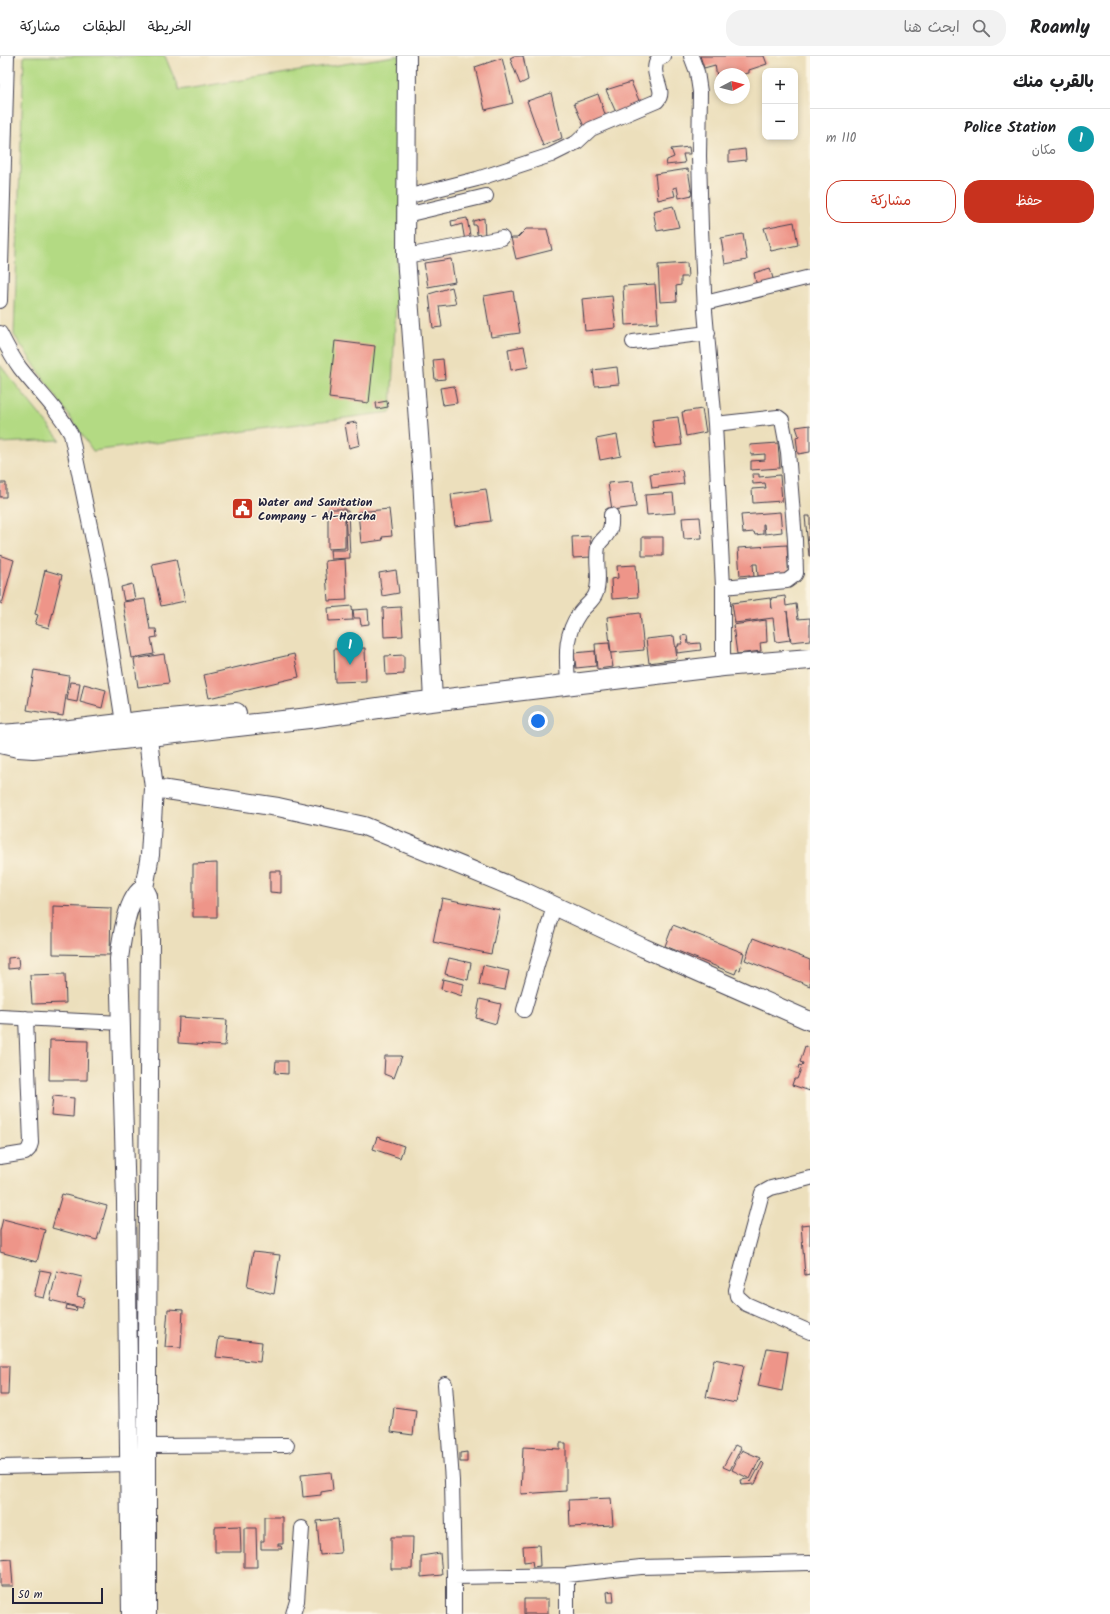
<!DOCTYPE html>
<html lang="ar">
<meta charset="utf-8">
<style>
:root{--surface:#fff;--page:#f2f2f2;--text:#202124;--muted:#757577;--line:#e0e0e0;--accent:#c8321e}
body{margin:0;font-family:Kalam,"Playpen Sans Arabic",sans-serif;background:var(--page);color:var(--text);direction:rtl}
.controls{position:absolute;right:12px;top:12px;display:grid;overflow:hidden;border-radius:8px;box-shadow:0 2px 6px #0003}
.controls button{width:36px;height:36px;display:grid;place-items:center;padding:0;border:0;border-bottom:1px solid var(--line);background:var(--surface);color:var(--text);font:20px sans-serif}
.compass{position:absolute;left:714px;top:12px;width:36px;height:36px;border-radius:50%;background:var(--surface);box-shadow:0 2px 6px #0003;rotate:83deg}
.scale{position:absolute;left:12px;bottom:10px;width:91px;box-sizing:border-box;padding-left:4px;border:2px solid #22223b;border-top:0;font-size:11px;line-height:14px;white-space:nowrap;color:#22223b;-webkit-text-stroke:3px #fcf5e5;paint-order:stroke}
.you{position:absolute;left:538px;top:665px;width:14px;height:14px;margin:-10px;border:3px solid #fff;border-radius:50%;background:#1a73e8;box-shadow:0 0 0 6px #1a73e833}
.badge{display:grid;place-items:center;width:26px;height:26px;border-radius:50%;background:var(--accent);color:#fff;font-size:13px;font-weight:700}
.pin{position:absolute;translate:-50% -33px;filter:drop-shadow(0 1px 2px #0008)}
.pin::after{content:'';position:absolute;top:21px;width:14px;height:12px;background:inherit;clip-path:polygon(0 0,100% 0,50% 100%)}
.list{margin:0;padding:0;list-style:none}
h2{display:flex;justify-content:space-between;align-items:center;height:52px;margin:0;padding:0 16px;font-size:17px}
h2 small{font-size:13px;font-weight:400;color:var(--muted)}
.list li{display:grid;grid-template-columns:26px 1fr auto;gap:12px;align-items:center;box-sizing:border-box;height:60px;padding:0 16px;border-top:1px solid var(--line)}
.list b{display:block;font-size:15px;white-space:nowrap}
.list p{margin:0;font-size:13px;white-space:nowrap;color:var(--muted)}
.list em{font-size:13px;font-style:normal;color:var(--muted)}
.actions{display:flex;gap:8px;padding:12px 16px}
.actions a{flex:1;padding:9px 0;border:1px solid var(--accent);border-radius:16px;text-align:center;font-size:14px;color:var(--accent)}
.actions .main{background:var(--accent);color:#fff}
.icon{flex:none;width:22px;height:22px;fill:none;stroke:currentColor;stroke-width:2;stroke-linecap:round;stroke-linejoin:round}
.map{position:relative;flex:none;width:810px;height:1558px;overflow:hidden;direction:ltr}
header{display:flex;align-items:center;gap:24px;box-sizing:border-box;height:56px;padding:0 20px;background:var(--surface);border-bottom:1px solid var(--line)}
header strong{font-size:19px}
nav{display:flex;gap:22px;margin-inline-start:auto;font-size:14px}
.search{width:280px;height:36px;background:var(--page);display:flex;align-items:center;gap:10px;box-sizing:border-box;padding:0 14px;border-radius:16px;color:var(--muted);font-size:15px}
main{display:flex}
aside{flex:1;background:var(--surface)}
.map>svg:first-child{display:block}
</style>
<header>
<strong>Roamly</strong>
<div class="search"><svg class="icon" aria-label="search" viewBox="0 0 24 24"><circle cx="10" cy="10" r="6"/><path d="M15 15l6 6"/></svg>ابحث هنا</div>
<nav><a>الخريطة</a><a>الطبقات</a><a>مشاركة</a></nav>
</header>
<main>
<aside>
<h2>بالقرب منك<small></small></h2>
<ul class="list">
<li><span class="badge" style="background:#0f9aa8">1</span><div><b>Police Station</b><p>مكان</p></div><em>110 m</em></li>
</ul>
<div class="actions"><a class="main">حفظ</a><a>مشاركة</a></div>
</aside>
<div class="map">
<svg width="810" height="1558" viewBox="0 0 810 1558">
<rect width="100%" height="100%" fill="#fcf5e5"/>
<filter id="ink" filterUnits="userSpaceOnUse"><feTurbulence type="fractalNoise" baseFrequency=".025" numOctaves="2"/><feDisplacementMap in="SourceGraphic" scale="8" xChannelSelector="R" yChannelSelector="G"/><feConvolveMatrix kernelMatrix="1 2 1 2 8 2 1 2 1" color-interpolation-filters="sRGB"/></filter>
<filter id="wash" filterUnits="userSpaceOnUse"><feTurbulence type="fractalNoise" baseFrequency=".012" numOctaves="4" result="noise"/><feDisplacementMap in="SourceGraphic" scale="16" xChannelSelector="R" yChannelSelector="G"/><feGaussianBlur stdDeviation="0.9" result="paint"/><feColorMatrix in="noise" values="0 0 0 0 0 0 0 0 0 0 0 0 0 0 0 0 0 1.4 0 .05"/><feComposite in="paint" operator="in"/></filter>
<g filter="url(#wash)">
<rect width="100%" height="100%" fill="#ecdfbc"/>
<path fill="#b3da83" stroke="#6a7e5f" d="M24,0H165L179,34L395,0H407L391,356L93,395L14,279Z
M0,309L60,384L0,387Z"/>
<g id="blocks">
<path fill="#ee9589" d="M514,0H523L528,24L520,28L510,2Z
M700,0H764L767,8L749,14V17L744,18H720V25L718,26L715,9L704,12Z
M502,2L513,47L485,54L475,11Z
M631,26L641,49L618,61L606,34Z
M551,37L562,82L543,90L527,45Z
M598,38L607,64L585,73L574,47Z
M689,91L690,98H683L685,107L666,109L667,104L674,101L671,93Z
M745,93L746,104L729,106V95Z
M688,113L692,139L679,142L677,131L673,132L675,140L658,144L655,118Z
M673,150L679,171L657,175L653,155Z
M467,162L471,185H465L462,168L452,171L451,165Z
M484,162L485,182L477,178L476,169H473V165Z
M794,166L798,189L771,195L764,172Z
M526,173H547L552,194L516,203L511,182H517Z
M743,178L747,204L725,208L721,182Z
M451,203L455,226L428,231L424,207Z
M687,207L688,221H681V229L676,230L677,245L660,246L658,209Z
M770,212L774,226L757,231L754,217Z
M655,228L658,267L625,269L623,230Z
M452,231L456,248L439,250L442,271L433,272L429,238Z
M513,235L520,277L491,281L484,240Z
M612,240L616,272L585,275L582,243Z
M335,285L375,290L369,347L329,342Z
M524,290L528,311L511,314L508,293Z
M443,303L445,323L435,324L433,304Z
M617,311L619,328L595,330L593,314Z
M454,330L457,347L443,349L440,332Z
M387,345L388,351L377,353L376,347Z
M702,353L706,376L686,380L682,356Z
M678,361L682,389L655,392L652,364Z
M356,366L360,389L349,392L345,368Z
M810,369V396L798,398L796,381L799,380L796,371Z
M617,379L621,400L600,404L596,383Z
M778,387L780,412L751,414V405L765,404V398L751,399L750,389Z
M682,414L684,428L652,432L650,418Z
M752,418H759V421L780,419L782,445L753,447L752,433L766,432L765,427L753,428Z
M633,425L636,451L612,454L608,427Z
M0,427H6V441H0Z
M486,433L491,465L455,470L451,438Z
M673,437L675,457L647,459L645,439Z
M328,453H345V492L328,493Z
M389,453L392,480L382,481L383,484L361,487L358,456Z
M345,455H348L350,502L331,503L330,494H347Z
M780,456L782,476L765,478L764,468H763V478L755,479L754,476L743,477L741,459Z
M805,460H810V500H809Z
M700,461L702,482L684,483L682,462Z
M590,480L591,501L573,502L572,481Z
M642,481H663V500H642Z
M787,489L789,525L776,519L758,520L757,508H753L754,521H749V519L740,520L738,492Z
M0,499L14,504L2,548L0,547Z
M176,503L185,545L161,550L152,508Z
M345,503L347,544L328,545L325,505Z
M636,509L638,541L612,543L611,523L618,522L617,510Z
M45,514L62,519L49,572L35,568L38,559L35,558Z
M396,514L399,537L382,540L379,517Z
M132,528L135,543L124,545L121,531Z
M785,540L786,550L796,548L798,563L810,562V584L791,586L787,555L790,584L776,586L773,562L735,567L732,547L770,542L772,553L771,542Z
M145,543L150,573H156L157,581L151,582L154,598L132,602L123,546Z
M352,550L353,564L329,565L328,552Z
M401,551L403,580L384,581L383,552Z
M368,553L369,568L361,569L360,562H354L353,554Z
M640,557L644,594L611,597L607,561Z
M766,564L767,586L760,587L761,595L737,598L733,569Z
M687,579L688,588L700,587L701,594L677,597V590H679L678,588H682L681,580Z
M674,580L677,603L649,607L646,583Z
M609,587L613,611L597,613L595,588Z
M365,592L366,625L335,626L334,593Z
M595,595L596,610L576,612L574,597Z
M164,598L169,627L138,631L134,603Z
M294,598L299,621L209,642L204,619Z
M404,599V618L386,619L385,600Z
M34,614L69,620L63,660L27,654Z
M70,626L80,627L77,646L67,644Z
M84,628L106,634L102,652L80,646Z
M217,807V861H193V808Z
M270,815H281V837L270,836Z
M442,842L500,854L491,898L433,886Z
M53,850L111,852L110,899L53,898Z
M673,869L744,897L740,914L737,913L735,918L665,890Z
M753,882L810,904V930L745,904Z
M18,901L19,912L8,913V902Z
M449,902L471,907L468,924L445,918Z
M483,909L509,915L505,934L479,929Z
M65,918L66,947L32,948L30,919Z
M443,923L464,928L462,940L441,933Z
M480,943L501,948L496,968L476,962Z
M179,961L227,964L225,990L178,987Z
M50,984L88,985L87,1024H49Z
M805,990L810,992V1035L792,1029L794,1023H797L801,1013L798,1012L799,1009L802,1010L803,1007L800,1006Z
M385,1000H402L394,1022L384,1018Z
M276,1005H288V1018L275,1017Z
M53,1040L74,1042L73,1061L51,1059Z
M377,1081L404,1090L400,1102L373,1093Z
M62,1138L107,1150L97,1184L52,1172Z
M3,1163L45,1174L37,1206L0,1196V1175Z
M810,1168V1218L805,1219L801,1169Z
M253,1196L280,1199L274,1238L247,1231Z
M40,1214L51,1216L44,1242L34,1240Z
M57,1215L82,1221L77,1240L85,1242L82,1252L50,1244Z
M67,1249L77,1252L76,1255L66,1253Z
M168,1253L183,1254L181,1292L165,1291Z
M219,1281L262,1286L260,1306L216,1301Z
M767,1292L788,1295L782,1335L758,1330Z
M714,1303L744,1309L736,1347L706,1341Z
M0,1310H9L8,1339H0Z
M394,1351L416,1354L413,1379L391,1376Z
M560,1387H566V1435L521,1438L523,1391L560,1393Z
M735,1389L741,1392L730,1414L723,1411Z
M742,1394L760,1402L750,1423L732,1414Z
M467,1396V1406H460V1397Z
M762,1406L764,1408L755,1428L742,1429L741,1424L748,1423L751,1426Z
M331,1416L333,1434L321,1436V1439L303,1441L301,1419Z
M611,1442L613,1469L570,1471L569,1444Z
M264,1461H283V1488H278V1490H281L282,1493H261V1485H264Z
M338,1463L341,1497L320,1499L317,1465Z
M240,1470L241,1496H215V1471Z
M244,1472H256L257,1511H244Z
M391,1481H413L412,1513H391Z
M539,1489L540,1510L533,1511L532,1505L524,1506L523,1490Z
M440,1497L442,1519L421,1521V1500Z
M11,1503L13,1530H0V1504Z
M613,1535L614,1546H608L607,1536Z
M524,1543H548V1558H524Z"/>
</g>
</g>
<g filter="url(#ink)">
<use href="#blocks" fill-opacity="0" stroke="#403e4e" stroke-width="1"/>
<g fill="none" stroke-linecap="round" stroke-linejoin="round">
<defs>
<path id="minor" d="M691,0L697,16L700,36L699,100L701,173L705,255L715,368L723,531V610
M406,141L477,123L551,99L577,86L591,73L657,45C668,34 648,19 658,3L664,0
M406,159L486,140
M406,200L502,182
M0,245L7,0
M705,247L810,221
M0,277C6,289 12,301 20,312C38,335 57,352 71,378L101,523L123,667
M633,286L708,277
M715,368L778,361L782,364L788,396L795,484L796,517L795,519L787,525L723,531
M568,629C567,602 563,581 579,558C584,550 593,546 596,537C601,523 595,506 598,491C599,485 605,483 608,477C612,472 611,465 611,459
M524,954L554,850
M0,961L122,967
M0,1101L25,1097L29,1093L31,1087L26,962
M810,1122L771,1132L762,1137L736,1234L737,1240L746,1248L810,1276
M445,1328L452,1425L454,1521V1558
M147,1390L287,1389
M0,1411L130,1408
M454,1521L567,1519L641,1511L810,1507
M293,1558L297,1545L302,1472
M567,1558V1519"/>
<path id="tertiary" d="M407,0L406,200L422,420L433,645
M146,667L154,732L150,799L144,832L148,840L150,884L147,1287V1558
M154,732L278,751L364,770L525,836L644,892L810,965
M131,1558L126,1146L119,903C121,887 127,839 144,832"/>
<path id="secondary" d="M0,679L70,674L146,665L236,657
M0,687L18,691L33,692L78,688L309,662L406,648L723,610L810,603"/>
</defs>
<use href="#minor" stroke="#403e4e" stroke-width="16"/>
<use href="#tertiary" stroke="#403e4e" stroke-width="20"/>
<use href="#secondary" stroke="#403e4e" stroke-width="22"/>
<use href="#minor" stroke="#fff" stroke-width="14"/>
<use href="#tertiary" stroke="#fff" stroke-width="18"/>
<use href="#secondary" stroke="#fff" stroke-width="20"/>
</g>
</g>
<defs>
<symbol id="civic-square" viewBox="-11 -11 22 22"><rect x="-9" y="-9" width="18" height="18" rx="4" fill="#c8321e" stroke="#fcf5e5"/><path d="M-.6-6.5H3V-4.5H.6V-3L4-1V1h2V6H-6V1h2V-1L-.6-3ZM-1.2 2.5V6h2.4V2.5Z" fill="#fff"/></symbol>
</defs>
<g fill-rule="evenodd">
<use href="#civic-square" x="230" y="440" width="25" height="25"/>
</g>
<g text-anchor="middle" dominant-baseline="central" stroke-width="3" stroke-linejoin="round" paint-order="stroke">
<g font-size="12" font-weight="bold" fill="#22223b" stroke="#fcf5e5" text-anchor="start">
<text x="258" y="446">Water and Sanitation<tspan x="258" dy="14">Company - Al-Harcha</tspan></text>
</g>
</g>
</svg>
<div class="controls">
<button>+</button>
<button>−</button>
</div>
<svg class="compass" viewBox="-18 -18 36 36"><path d="M0-13l5 13h-10z" fill="#e53935"/><path d="M0 13l5-13h-10z" fill="#757577"/></svg>
<div class="scale">50 m</div>
<div class="you"></div>
<div class="pin badge" style="left:350px;top:609px;background:#0f9aa8">1</div>
</div>
</main>
